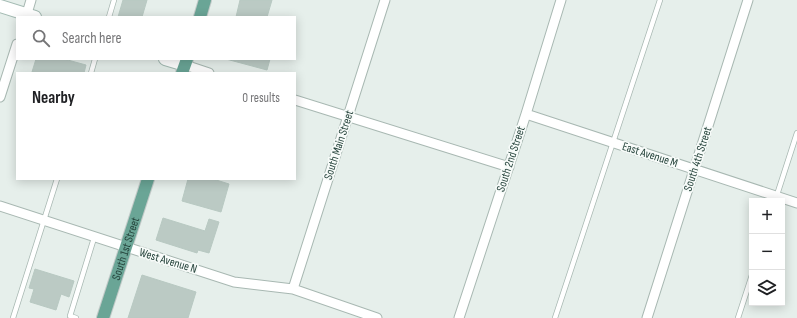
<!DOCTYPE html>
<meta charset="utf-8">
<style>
:root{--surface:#fff;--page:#f2f2f2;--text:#202124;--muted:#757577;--line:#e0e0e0}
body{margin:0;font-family:"Sofia Sans Condensed",sans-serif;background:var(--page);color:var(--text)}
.controls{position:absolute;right:12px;bottom:12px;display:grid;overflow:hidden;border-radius:0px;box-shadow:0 2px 10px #0003}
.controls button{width:36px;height:36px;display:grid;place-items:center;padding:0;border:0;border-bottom:1px solid var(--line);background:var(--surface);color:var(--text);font:20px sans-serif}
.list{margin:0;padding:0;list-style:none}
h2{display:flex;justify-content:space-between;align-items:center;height:52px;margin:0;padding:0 16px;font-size:17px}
h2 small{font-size:13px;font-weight:400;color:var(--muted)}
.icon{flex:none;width:22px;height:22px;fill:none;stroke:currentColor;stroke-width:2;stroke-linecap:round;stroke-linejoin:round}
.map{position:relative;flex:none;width:797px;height:318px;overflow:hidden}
.search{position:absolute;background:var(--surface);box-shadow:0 2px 10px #0003;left:16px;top:16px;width:280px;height:44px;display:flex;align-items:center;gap:10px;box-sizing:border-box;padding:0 14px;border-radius:0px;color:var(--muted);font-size:15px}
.panel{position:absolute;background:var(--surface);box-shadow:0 2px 10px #0003;left:16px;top:72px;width:280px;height:108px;border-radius:0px}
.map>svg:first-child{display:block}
</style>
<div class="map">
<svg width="797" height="318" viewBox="0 0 797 318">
<rect width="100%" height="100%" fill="#e6efeb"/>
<path fill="#bbcac4" stroke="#b8c9c2" d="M123,0H147L142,17H118Z
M240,0H272L267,17H236Z
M36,59H64L86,65L84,73H36L32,72Z
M226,59H270L267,70Z
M188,179H213L229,184L221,212L182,201Z
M163,218L205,231L209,219L219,222L209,253L198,250L197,253L156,240Z
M35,269L74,281L69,297L61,294L56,310L30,302L34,289L29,288Z
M142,275L196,292L188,318H128Z"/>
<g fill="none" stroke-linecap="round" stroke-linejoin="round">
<defs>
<path id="lane" d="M109,17L114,0
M91,73L95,59
M775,201L797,133
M13,318L57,179
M76,318L70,316L94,238
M555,318L660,0
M738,318L752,275"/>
<path id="street" d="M26,17L31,0
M185,65L209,73
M0,97L17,44
M295,100L509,167
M526,114L797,203
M0,206L234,282L293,289L377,318
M293,289L385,0
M459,318L526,114L561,0
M647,318L748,0"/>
<path id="secondary" d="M0,6L35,17
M165,59L185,65"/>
<g id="primary">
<path d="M200,17L205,0"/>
<path d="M182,73L187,59"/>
<path id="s1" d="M103,318L148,179"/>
</g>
</defs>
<use href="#lane" stroke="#a8b8b2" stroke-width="6"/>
<use href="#street" stroke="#a8b8b2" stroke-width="11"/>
<use href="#secondary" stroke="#a4bbb3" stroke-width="14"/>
<use href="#primary" stroke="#c2cac8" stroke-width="14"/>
<use href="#lane" stroke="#fff" stroke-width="4.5"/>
<use href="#street" stroke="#fff" stroke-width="9"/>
<use href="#secondary" stroke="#fff" stroke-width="12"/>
<use href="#primary" stroke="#6aa596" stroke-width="12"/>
</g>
<g text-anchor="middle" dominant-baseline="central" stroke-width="3.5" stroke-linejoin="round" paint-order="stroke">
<g font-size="12" fill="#24423a" stroke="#f7fbf9">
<text transform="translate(339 145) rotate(-72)">South Main Street</text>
<text transform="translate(650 155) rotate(18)">East Avenue M</text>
<text transform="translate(511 159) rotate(-72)">South 2nd Street</text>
<text transform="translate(698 159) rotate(-72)">South 4th Street</text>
<text stroke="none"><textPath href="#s1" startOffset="73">South 1st Street</textPath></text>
<text transform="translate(168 261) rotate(17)">West Avenue N</text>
</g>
</g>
</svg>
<div class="controls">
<button>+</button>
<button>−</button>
<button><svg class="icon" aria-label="layers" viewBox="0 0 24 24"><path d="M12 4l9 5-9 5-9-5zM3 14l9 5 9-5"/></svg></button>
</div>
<div class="search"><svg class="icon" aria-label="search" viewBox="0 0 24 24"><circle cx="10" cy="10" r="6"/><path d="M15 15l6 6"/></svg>Search here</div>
<section class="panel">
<h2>Nearby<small>0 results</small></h2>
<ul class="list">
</ul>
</section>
</div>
